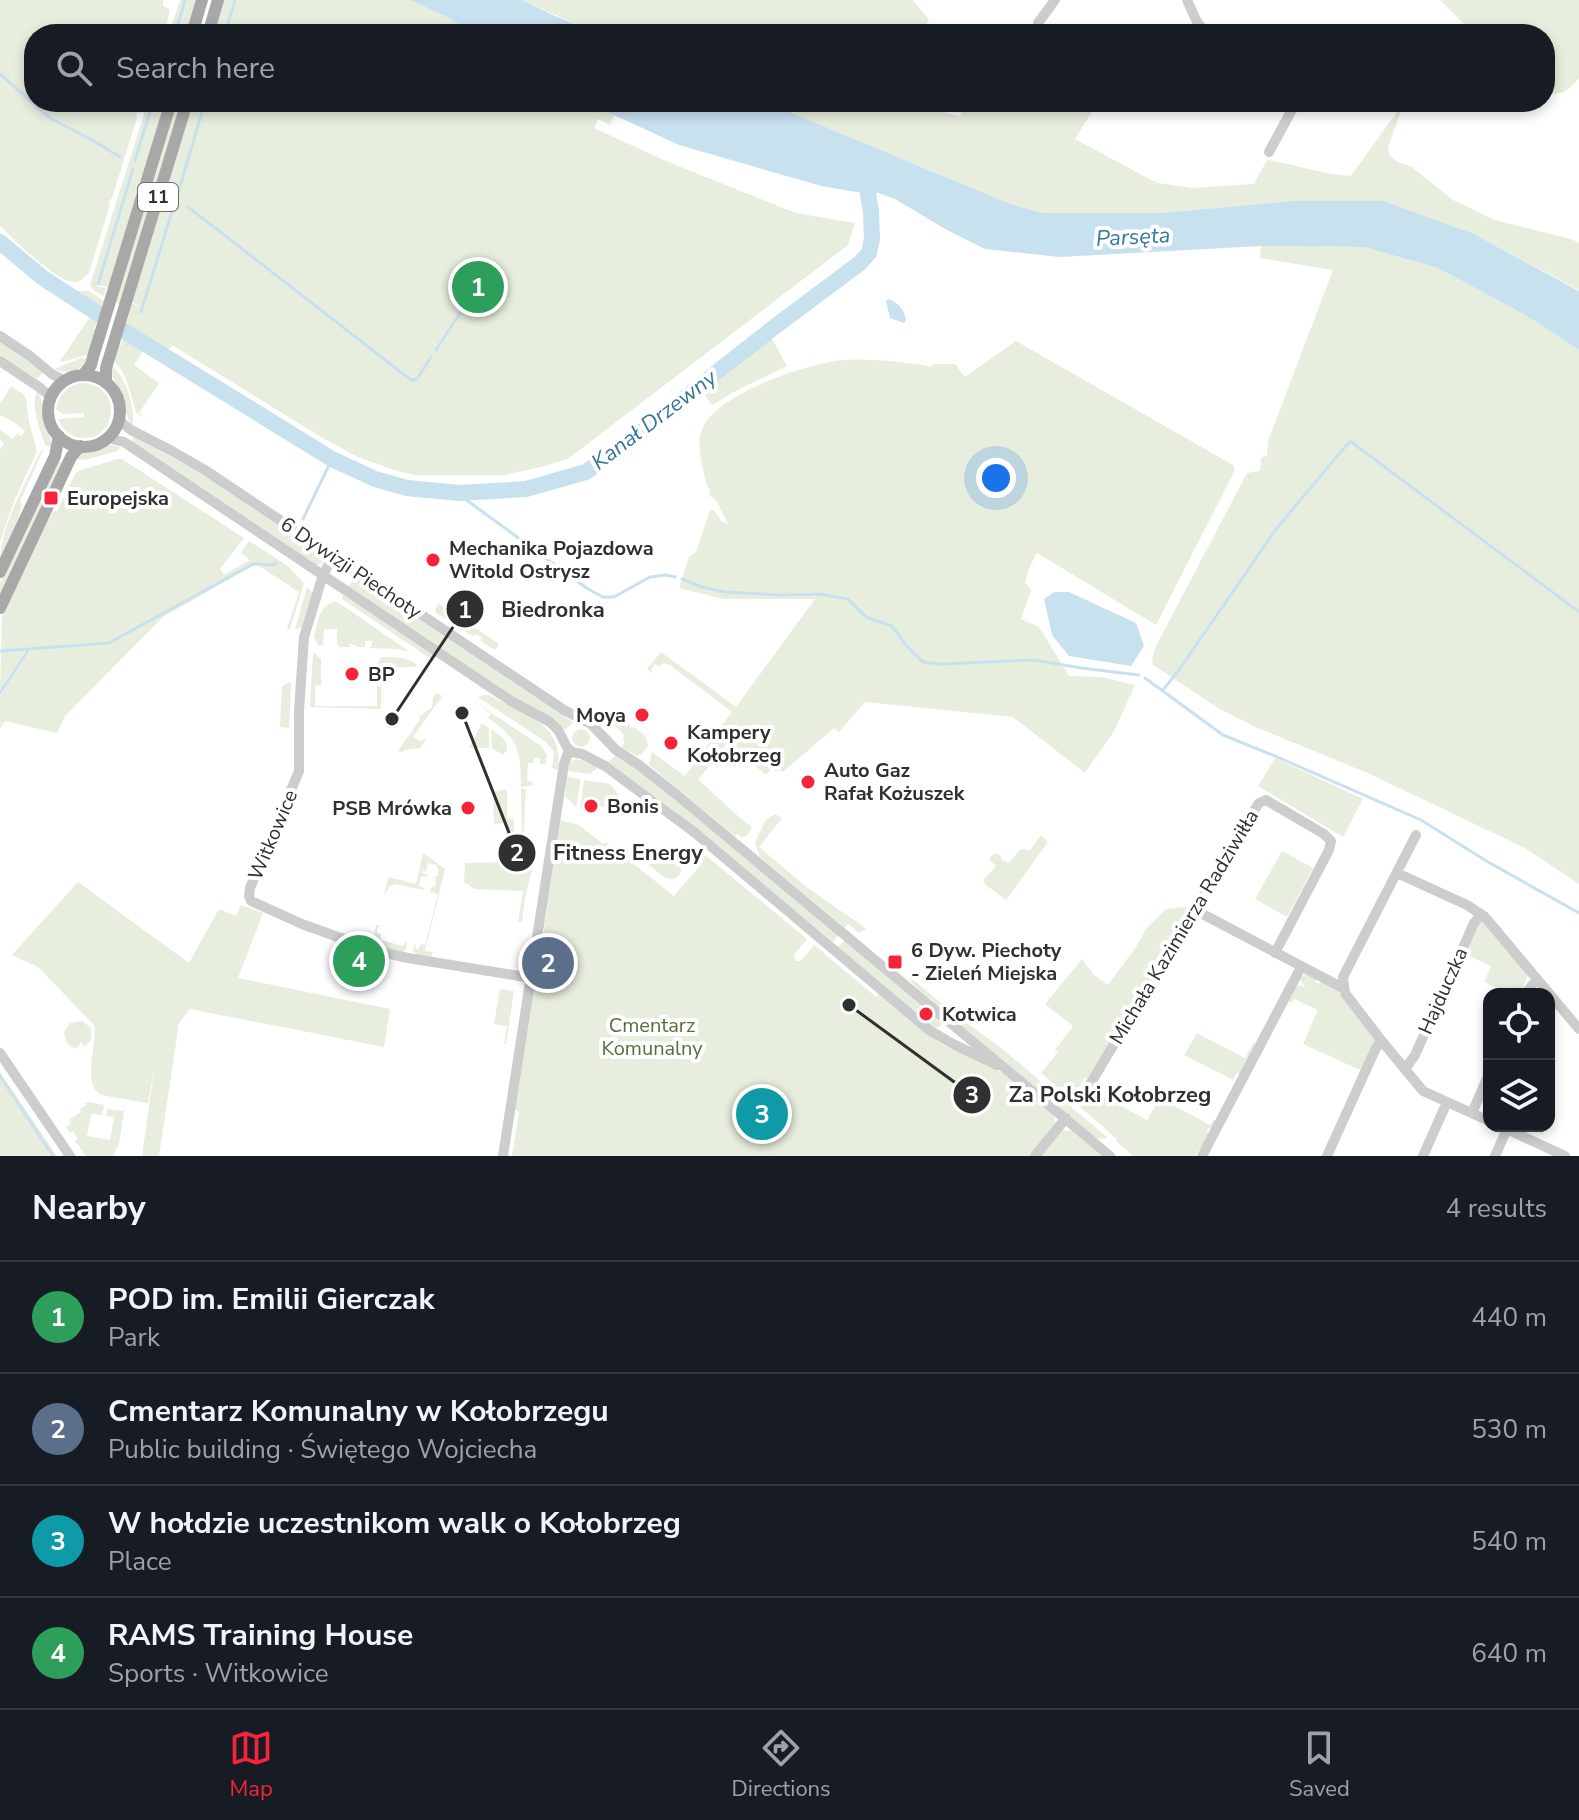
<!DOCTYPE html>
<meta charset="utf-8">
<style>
:root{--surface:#171b24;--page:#242831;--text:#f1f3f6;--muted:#9ea1a6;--line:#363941;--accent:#f5243a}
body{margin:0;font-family:"Nunito Sans",sans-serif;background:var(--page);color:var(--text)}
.controls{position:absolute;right:24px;bottom:24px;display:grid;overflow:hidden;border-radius:16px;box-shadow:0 4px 12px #0003}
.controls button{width:72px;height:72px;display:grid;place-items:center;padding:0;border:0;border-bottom:2px solid var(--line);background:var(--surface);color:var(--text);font:40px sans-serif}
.you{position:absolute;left:996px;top:478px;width:28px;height:28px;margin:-20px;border:6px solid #fff;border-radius:50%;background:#1a73e8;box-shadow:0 0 0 12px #1a73e833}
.badge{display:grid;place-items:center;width:52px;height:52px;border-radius:50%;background:var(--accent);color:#fff;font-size:26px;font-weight:700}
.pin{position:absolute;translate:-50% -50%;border:4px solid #fff;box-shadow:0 2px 8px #0006}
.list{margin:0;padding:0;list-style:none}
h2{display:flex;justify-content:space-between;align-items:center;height:104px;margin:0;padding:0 32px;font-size:34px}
h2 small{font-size:26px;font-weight:400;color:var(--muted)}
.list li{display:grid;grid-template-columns:52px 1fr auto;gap:24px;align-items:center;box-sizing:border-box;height:112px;padding:0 32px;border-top:2px solid var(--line)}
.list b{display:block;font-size:30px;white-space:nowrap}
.list p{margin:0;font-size:26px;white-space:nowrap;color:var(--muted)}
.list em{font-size:26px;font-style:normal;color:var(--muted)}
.icon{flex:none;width:44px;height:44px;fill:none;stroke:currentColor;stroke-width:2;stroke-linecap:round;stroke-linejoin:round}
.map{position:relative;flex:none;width:1579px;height:1156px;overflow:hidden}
.search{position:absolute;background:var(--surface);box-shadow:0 4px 12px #0003;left:24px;right:24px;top:24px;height:88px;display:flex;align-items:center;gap:20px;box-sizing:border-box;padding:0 28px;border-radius:32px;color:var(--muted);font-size:30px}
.sheet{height:552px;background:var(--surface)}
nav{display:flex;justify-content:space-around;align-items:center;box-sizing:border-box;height:112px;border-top:2px solid var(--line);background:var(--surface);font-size:22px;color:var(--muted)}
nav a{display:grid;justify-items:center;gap:4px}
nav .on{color:var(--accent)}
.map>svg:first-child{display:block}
</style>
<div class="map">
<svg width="1579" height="1156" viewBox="0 0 1579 1156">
<rect width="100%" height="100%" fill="#fff"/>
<path fill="#e7eedd" d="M0,0H163V6L170,10L164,34H34V102H144L136,115L137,118L112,198L108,202L110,204L89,273C84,278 80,283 73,282C55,280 14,240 0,226Z
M180,0H198L187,34H169Z
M222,0H410L449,18L474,34H212Z
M522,0H913L929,20L921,34H598Z
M1440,0H1579V78C1569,90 1560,99 1545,90V34H1474Z
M148,102H167L147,165L138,163L147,166L110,288L96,284V286L106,288L104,296L94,291L90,285Z
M176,102H182L120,305L115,301Z
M191,102H592L614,115L610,125L598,119L594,128L666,161L796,213L855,223L848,245L569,458L546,466L505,475H416L400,472L358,457L321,437L172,345L166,353L125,328L132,304L140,306L131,302Z
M763,102H902L959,116L969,102H1098L1075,139L1157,183L1193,188L1254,184L1267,160C1295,164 1323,175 1351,176L1397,112L1376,102H1389L1400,109V114L1388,148L1390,156L1398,162L1412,167L1453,200L1495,220L1571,239L1579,243V290L1474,234L1292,201L1161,213H1042L1011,204L962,184Z
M0,233L44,271L77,291H89L104,301L101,309L93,304L86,313L45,285L0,250Z
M1261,246L1364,247L1438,268L1527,316L1579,350V884L1525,848L1370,774L1253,726L1220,709L1153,665L1152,659L1156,646L1247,473L1260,471L1261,458L1267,455L1268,441L1333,270L1260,258Z
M90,317L97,321L94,329L97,330L90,354L62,362L52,356L60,361Z
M123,335L160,355L205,384L202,388L143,351L134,365L159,383L139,413L154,425L136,412C131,396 127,372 113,360L118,344L123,346L121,344Z
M770,335L787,366L739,389L712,405L701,390Z
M0,340L43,372L37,379L0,355Z
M1016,341L1233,465L1235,470L1156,625L1037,553L1030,566L1025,582L1031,590L1021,619L1039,627L1069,676L1102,677L1135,685L1114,731L1085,773L1013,717L865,702L839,732L834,728L783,772L779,769L776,772L772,768L766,775L727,743L698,780C717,795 732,813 752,827L747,836L742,837L737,834L735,836L649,765L652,752L685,776L732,712L670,665L664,663L659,667L655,664L651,670L654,674L647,669L661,652L736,707L815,599H723L679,588L689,557L696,552L710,510H714L722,522L728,524L716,500L710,496L709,488L707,487C704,471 696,449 701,432C711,395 808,363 844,360C870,358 898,362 924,365L930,367L935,364H955L965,377Z
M81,358L88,359C80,371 68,375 54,369Z
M111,366C125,373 137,411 132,426C124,415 126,404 121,392C116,382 111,378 111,366Z
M80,383C123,383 119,440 82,438C70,437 63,429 58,419L84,417V413L63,414L56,410C59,395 66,387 80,383Z
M11,386L23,394L26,399L29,421L37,451L14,501L0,542V449L4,444L0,440V430L13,439L17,434L21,436L25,431L12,421L0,415V404Z
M37,391C45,401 41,411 44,423C47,432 52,438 52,448L45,445C40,429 30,406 37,391Z
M134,437L203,474L321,554L324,557L323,562L319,565H315L131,442Z
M108,445L121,447L118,451L84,460L75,459L82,453Z
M43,450L20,502L22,504L16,528L0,561C0,527 26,483 40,452Z
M117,459H122L244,538L220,569L224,575L250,560L241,553L249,541L288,566L304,583L290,629L287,628L299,592L256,564L163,617L65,716L57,733L5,721L0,728V696L32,647H28L0,690L2,615L37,539L54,511H57L75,474L78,471Z
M57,460L63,463L0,596V583Z
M355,577L573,722L565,730L553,718L523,703L348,587Z
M307,587L313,593L302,626L299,629H295Z
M343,595L432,654L433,658L431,659L342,599Z
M335,602L339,603L410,652L397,649L369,648L372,645V641H365V647H356V645L350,644L349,647H340L337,644V629H324L323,645H318L314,637C318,623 319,604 335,602Z
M438,603L499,644L495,650L480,641L482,638L476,634L474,636L469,634L435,612Z
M313,652L321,659V685L315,686V706H377V686H381V709L310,707Z
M382,657C394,657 409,657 417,665L414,667L382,668L381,683H377L378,678L380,677V674H378V662Z
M290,682L291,685L289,728L280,727L282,686Z
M437,693L441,695L442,699H440L413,737L421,742L424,739L426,740L420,748L405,750L403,752L398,751L419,721L420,716L432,707L433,697Z
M483,695H488C522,713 565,723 558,770L552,768L554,752L546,742L478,697Z
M475,702L541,746L547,755L546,764H540V758H534V763H528L527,781L533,782V785L521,787C520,750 520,740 488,718L491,714Z
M613,716H620L627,722L626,724H630L629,727L632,729L634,727L646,737L648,746L642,754L637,756L621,747L624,744L623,734L608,718Z
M482,723L489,728V748H469Z
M572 738a9 9 0 1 1 18 0a9 9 0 1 1-18 0Z
M491,729C501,736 514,744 503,755L492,748Z
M615,756L632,765L697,817L839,935L833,942L676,812L608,762Z
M1275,758L1363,799L1343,837L1258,786Z
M577,759L599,767L590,774L568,771L570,762Z
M567,777L581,779L576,807L565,796Z
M584,780L610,784L625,803L620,805L596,808L595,802L585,803V809H580Z
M521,789H526L523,843L529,845L528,851L526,852L523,850L522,845Z
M502,790H507V818L514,819V834H506L505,823L494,824L493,792Z
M775,814L782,818L759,847L805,886L861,925L866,929L859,933L848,924L845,928L760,857L755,843L765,821Z
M560,820L579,825L603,844L606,842L674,896L703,862L702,860L705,855L807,939L794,955L795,961H801L814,945L876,997L880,994L937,1041L949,1048L982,1061L1009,1077L1054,1115L1058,1133L1064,1130L1072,1131L1104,1156H512L519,1112L515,1110L537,969H540L543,952L541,950Z
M1041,835L1048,842L1006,900L986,885L983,880L996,866L989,859L994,853L1000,855L1002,860L1009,863L1021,849L1030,850Z
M1282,851L1313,868L1287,917L1255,899Z
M423,853L445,869L425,951L433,952L431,957C421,956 409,956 415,943L416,949L418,950L421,944L425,945L438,894L430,892L432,887L435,886L436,879L434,877L437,876L439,870L437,868V865L428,863L426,871H423L422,873L428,875L427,877L421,876L419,886L424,888L423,890L396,884L390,886L384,896L388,877L416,884Z
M673,857L680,862C683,870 681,876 673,879L665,878L643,860Z
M506,862L533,866L525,898L522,922H518L523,891L475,889L464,882L465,863Z
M78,882L189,963L219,909L236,916L241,905L263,913L238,978L390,1009L384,1047L190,1009L179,1023L159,1156H142L155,1064L148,1103L101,1095C81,1083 98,1044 94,1025L38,967L12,955Z
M1186,907L1191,910L1091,1077L1084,1079L1076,1093L1091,1102L1097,1093L1147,1120L1160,1098L1210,1125L1213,1120L1215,1121L1211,1129L1208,1128L1207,1131L1209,1135L1195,1156H1133L1116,1141L1117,1139L1041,1073L1058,1052L1055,1050L1073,1026L1045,1004L1082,959L1094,975L1108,985L1136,947L1146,929L1166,909Z
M1481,921L1485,922L1528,974L1521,994H1511L1484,982L1491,966L1467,955L1446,1000L1443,999L1477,924Z
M376,925L382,926L378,927L377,933L381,934V940L403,946L406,940C408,945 407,950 402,953L371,947Z
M845,940L940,1020L942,1023L940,1027L934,1028L838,947Z
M1305,974L1316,978V982L1318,984L1322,981L1337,990L1374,1035L1375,1041L1362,1071L1303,1044L1318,1010L1294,999L1291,1003L1287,1001L1296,985L1305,987L1299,979Z
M910,977L951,1011L1001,1048L1108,1138L1099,1139L1094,1137L917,988L908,978Z
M500,989L514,991L506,1044H504L507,1026L494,1024Z
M82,1021L91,1028V1040L84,1047L81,1042L77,1048L71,1047L66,1042L64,1032L70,1023Z
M1197,1033L1245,1058L1253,1043L1255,1044L1240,1074L1237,1073L1233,1080L1184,1055Z
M0,1072L57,1156H0Z
M89,1102L104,1105L102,1115L91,1114L87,1136L110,1140L114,1117L106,1116L107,1109L123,1111L125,1105L119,1144L113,1156H86L75,1141L78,1139L73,1131L70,1133L66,1127L71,1124L69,1120L81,1112L80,1109L86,1105L85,1103Z"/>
<path fill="#c8e1ef" d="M410,0H522L553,15L599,34H474L449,18Z
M592,102H765L962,184L1011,204L1042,213H1161L1292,201H1383L1474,234L1579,291V350L1527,316L1438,268L1364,247L1261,246L1060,257L985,249L947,230L895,199L873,191L868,194L821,186L679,145L614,115Z
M888,299C899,303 904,309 906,320L904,323L890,318L886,301Z
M1054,592H1069L1136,623L1144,646L1131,666L1069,656L1052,635L1044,599Z"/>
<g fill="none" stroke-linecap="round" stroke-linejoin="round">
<path stroke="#c8e1ef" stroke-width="3" d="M175,34L185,0
M225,34L235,0
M0,74L50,118L94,141L120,157
M135,160L153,102
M178,193L205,102
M188,207L411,380L417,379L431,357
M98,284L133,169
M141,312L175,202
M436,350L462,310
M460,493L461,496L588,589L603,597H614L650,577L666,575L675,577
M303,519L332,459
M682,579L702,587L725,592L781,595L820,594L848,599L866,617L892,626L906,645L923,662L938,664L1034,660L1081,668L1139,675
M0,651L109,643L253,564L274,565L276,563
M1145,678L1223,735L1275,756L1421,820L1488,862L1579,913
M1162,691L1179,670L1276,529L1350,441L1579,612
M0,693L29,649
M0,1076L53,1156"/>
<path stroke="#c8e1ef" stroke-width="16" d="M0,242L43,278L100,315
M124,331L332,459L375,479L407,488L460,493L526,489L586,472L633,438L773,328L860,263L869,253L872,239L871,211L868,194L873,176"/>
<path stroke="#cdcdcd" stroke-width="10" d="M1187,0L1197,22L1207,34
M1038,23L1055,0
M1269,152L1296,102
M0,336L30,356L53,375L65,380
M0,361L39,387L51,397
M119,418L123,424L131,430L172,451L205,470L564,710L591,724L616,750L639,765L677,795L1110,1156
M107,438L124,442L511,701L550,722L558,730L567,747L572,752L582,754L605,766L694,832L929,1030L953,1044L997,1065
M333,556L323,575L304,637L299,711V771L250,888L249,896L251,901L302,924L377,951L408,958L532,978
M1397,873L1467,905L1485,917L1579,1029
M1195,910L1343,988
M1525,994L1537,979
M1381,1040L1423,1091L1489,1121
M0,1053L70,1156
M1405,1069L1415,1055L1474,923L1481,914
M1083,1096L1257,806L1259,803L1266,800L1324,834L1331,841L1329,850L1275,953
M1472,1113L1489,1074
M1500,1126L1565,1156
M503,1156L564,764L569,750
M1035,1156L1066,1118
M1202,1156L1301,967
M1327,1156L1375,1050L1381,1040L1345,993L1343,977L1416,835
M1423,1156L1447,1102
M1495,1156L1507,1129"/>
<path stroke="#a8a8a8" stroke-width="12" d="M192,34L202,0
M208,34L218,0
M83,375L91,365L93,357L171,102
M48 411a36 36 0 1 1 72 0a36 36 0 1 1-72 0Z
M106,383V368L187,102
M0,572L55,456L59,436
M0,608L71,457L80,446"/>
</g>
<g fill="#f5243a" stroke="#fff" stroke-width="3">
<rect x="43" y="490" width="16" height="16" rx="4"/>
<circle cx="433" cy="560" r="8"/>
<circle cx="352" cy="674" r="8"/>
<circle cx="642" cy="715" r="8"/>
<circle cx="671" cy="743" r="8"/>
<circle cx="808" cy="782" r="8"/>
<circle cx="591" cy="806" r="8"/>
<circle cx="468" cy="808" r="8"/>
<rect x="887" y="954" width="16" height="16" rx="4"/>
<circle cx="926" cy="1014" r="8"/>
</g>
<g text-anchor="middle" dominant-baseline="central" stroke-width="8" stroke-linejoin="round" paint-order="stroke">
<rect fill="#fff" stroke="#6e6e6e" stroke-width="2" x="138" y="183" width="40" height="28" rx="6"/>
<g font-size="18" font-weight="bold" fill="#303030">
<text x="158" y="197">11</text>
</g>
<g font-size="20" font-weight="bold" fill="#303030" stroke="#fff" text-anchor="start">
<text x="67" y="498">Europejska</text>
<text x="449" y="548">Mechanika Pojazdowa<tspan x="449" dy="23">Witold Ostrysz</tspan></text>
<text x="368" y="674">BP</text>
<text x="626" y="715" text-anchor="end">Moya</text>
<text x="687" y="732">Kampery<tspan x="687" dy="23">Kołobrzeg</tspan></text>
<text x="824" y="770">Auto Gaz<tspan x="824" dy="23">Rafał Kożuszek</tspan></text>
<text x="607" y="806">Bonis</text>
<text x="452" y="808" text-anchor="end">PSB Mrówka</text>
<text x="911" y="950">6 Dyw. Piechoty<tspan x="911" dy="23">- Zieleń Miejska</tspan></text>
<text x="942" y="1014">Kotwica</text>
</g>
<g font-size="20" fill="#303030" stroke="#fff">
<text transform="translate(351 568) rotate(34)">6 Dywizji Piechoty</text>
<text transform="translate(273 835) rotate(-67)">Witkowice</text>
<text transform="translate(1184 927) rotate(-59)">Michała Kazimierza Radziwiłła</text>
<text transform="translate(1443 991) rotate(-66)">Hajduczka</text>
</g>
<g font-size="20" fill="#547039" stroke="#fff">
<text x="652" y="1025">Cmentarz<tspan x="652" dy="23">Komunalny</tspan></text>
</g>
<g font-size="22" font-style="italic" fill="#36769a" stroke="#fff">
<text transform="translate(1133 237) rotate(-3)">Parsęta</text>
<text transform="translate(654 420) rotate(-37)">Kanał Drzewny</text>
</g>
</g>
<path fill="none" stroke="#303030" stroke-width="3" d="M392 719L465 609M462 713L517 853M849 1005L972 1095"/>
<g fill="#303030" stroke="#fff" stroke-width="3">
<circle cx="392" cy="719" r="8"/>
<circle cx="462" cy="713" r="8"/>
<circle cx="849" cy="1005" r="8"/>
<circle cx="465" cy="609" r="20"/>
<circle cx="517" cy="853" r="20"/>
<circle cx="972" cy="1095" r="20"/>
</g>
<g font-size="24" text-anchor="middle" font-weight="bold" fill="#fff">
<text x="465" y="618">1</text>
<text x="517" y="861">2</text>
<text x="972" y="1103">3</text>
</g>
<g font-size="22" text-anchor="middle" font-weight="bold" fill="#303030" stroke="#fff" stroke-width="8" stroke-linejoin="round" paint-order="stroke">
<text x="553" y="617">Biedronka</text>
<text x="628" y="860">Fitness Energy</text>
<text x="1110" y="1102">Za Polski Kołobrzeg</text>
</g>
</svg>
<div class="controls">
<button><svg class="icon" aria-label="locate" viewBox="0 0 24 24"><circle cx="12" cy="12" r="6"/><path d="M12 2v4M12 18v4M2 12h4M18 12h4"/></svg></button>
<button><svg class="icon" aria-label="layers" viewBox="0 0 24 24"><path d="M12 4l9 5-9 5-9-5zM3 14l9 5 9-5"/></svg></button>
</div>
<div class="you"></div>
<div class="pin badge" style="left:478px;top:287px;background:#2e9e5b">1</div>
<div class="pin badge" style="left:548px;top:963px;background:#5c6f8a">2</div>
<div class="pin badge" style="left:762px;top:1114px;background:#0f9aa8">3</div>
<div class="pin badge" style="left:359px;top:961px;background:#2e9e5b">4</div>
<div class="search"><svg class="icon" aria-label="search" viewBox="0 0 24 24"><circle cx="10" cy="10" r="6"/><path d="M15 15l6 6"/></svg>Search here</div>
</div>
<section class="sheet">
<h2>Nearby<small>4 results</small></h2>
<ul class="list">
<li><span class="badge" style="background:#2e9e5b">1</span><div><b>POD im. Emilii Gierczak</b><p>Park</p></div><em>440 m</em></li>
<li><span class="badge" style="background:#5c6f8a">2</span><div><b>Cmentarz Komunalny w Kołobrzegu</b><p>Public building · Świętego Wojciecha</p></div><em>530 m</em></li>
<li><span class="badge" style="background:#0f9aa8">3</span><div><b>W hołdzie uczestnikom walk o Kołobrzeg</b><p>Place</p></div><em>540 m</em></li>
<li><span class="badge" style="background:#2e9e5b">4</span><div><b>RAMS Training House</b><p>Sports · Witkowice</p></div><em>640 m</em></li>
</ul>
</section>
<nav>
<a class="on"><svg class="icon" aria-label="map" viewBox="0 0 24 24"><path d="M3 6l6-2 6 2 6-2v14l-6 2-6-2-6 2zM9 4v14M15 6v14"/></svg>Map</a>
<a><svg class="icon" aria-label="directions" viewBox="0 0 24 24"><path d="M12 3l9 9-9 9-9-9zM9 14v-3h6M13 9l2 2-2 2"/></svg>Directions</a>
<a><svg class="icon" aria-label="saved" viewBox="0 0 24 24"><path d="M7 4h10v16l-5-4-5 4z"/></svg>Saved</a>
</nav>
